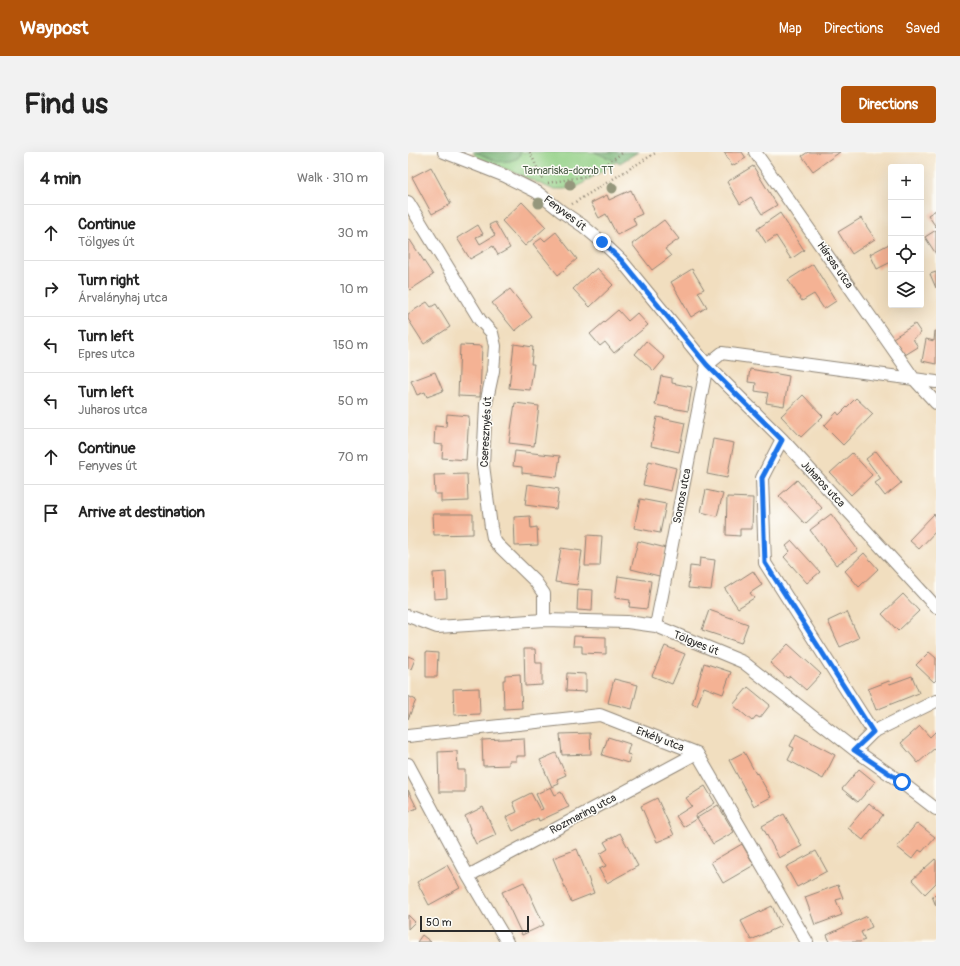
<!DOCTYPE html>
<meta charset="utf-8">
<style>
:root{--surface:#fff;--page:#f2f2f2;--text:#222;--muted:#767676;--line:#e0e0e0;--accent:#b45309}
body{margin:0;font-family:Pangolin,sans-serif;background:var(--page);color:var(--text)}
.controls{position:absolute;right:12px;top:12px;display:grid;overflow:hidden;border-radius:4px;box-shadow:0 4px 16px #0002}
.controls button{width:36px;height:36px;display:grid;place-items:center;padding:0;border:0;border-bottom:1px solid var(--line);background:var(--surface);color:var(--text);font:20px sans-serif}
.scale{position:absolute;left:12px;bottom:10px;width:109px;box-sizing:border-box;padding-left:4px;border:2px solid #2b2b2b;border-top:0;font-size:11px;line-height:14px;white-space:nowrap;color:#2b2b2b;-webkit-text-stroke:3px #fdfcf7;paint-order:stroke}
.stop{position:absolute;width:12px;height:12px;margin:-9px;border:3px solid #1a73e8;border-radius:50%;background:#fff}
.stop.end{background:#1a73e8;border-color:#fff;box-shadow:0 1px 4px #0008}
.list{margin:0;padding:0;list-style:none}
h2{display:flex;justify-content:space-between;align-items:center;height:52px;margin:0;padding:0 16px;font-size:17px}
h2 small{font-size:13px;font-weight:400;color:var(--muted)}
.list li{display:grid;grid-template-columns:26px 1fr auto;gap:12px;align-items:center;box-sizing:border-box;height:56px;padding:0 16px;border-top:1px solid var(--line)}
.list b{display:block;font-size:15px;white-space:nowrap}
.list p{margin:0;font-size:13px;white-space:nowrap;color:var(--muted)}
.list em{font-size:13px;font-style:normal;color:var(--muted)}
.icon{flex:none;width:22px;height:22px;fill:none;stroke:currentColor;stroke-width:2;stroke-linecap:round;stroke-linejoin:round}
.map{position:relative;flex:none;width:528px;height:790px;overflow:hidden;border-radius:4px}
header{display:flex;align-items:center;gap:24px;box-sizing:border-box;height:56px;padding:0 20px;background:var(--accent);color:#fff}
header strong{font-size:19px}
nav{display:flex;gap:22px;margin-inline-start:auto;font-size:14px}
.intro{display:flex;align-items:center;justify-content:space-between;box-sizing:border-box;height:96px;padding:0 24px}
h1{margin:0;font-size:28px}
.button{padding:10px 18px;border-radius:4px;background:var(--accent);color:#fff;font-size:14px;font-weight:700}
main{display:flex;gap:24px;padding:0 24px}
aside{flex:1;background:var(--surface);border-radius:4px;box-shadow:0 4px 16px #0002}
.map>svg:first-child{display:block}
</style>
<header>
<strong>Waypost</strong>
<nav><a>Map</a><a>Directions</a><a>Saved</a></nav>
</header>
<div class="intro"><h1>Find us</h1><a class="button">Directions</a></div>
<main>
<aside>
<h2>4 min<small>Walk · 310 m</small></h2>
<ul class="list">
<li><svg class="icon" aria-label="ahead" viewBox="0 0 24 24"><path d="M12 20V5M6 11l6-6 6 6"/></svg><div><b>Continue</b><p>Tölgyes út</p></div><em>30 m</em></li>
<li><svg class="icon" aria-label="right" viewBox="0 0 24 24"><path d="M7 20v-9h11M14 6l5 5-5 5"/></svg><div><b>Turn right</b><p>Árvalányhaj utca</p></div><em>10 m</em></li>
<li><svg class="icon" aria-label="left" viewBox="0 0 24 24"><path d="M17 20v-9H6M10 6l-5 5 5 5"/></svg><div><b>Turn left</b><p>Epres utca</p></div><em>150 m</em></li>
<li><svg class="icon" aria-label="left" viewBox="0 0 24 24"><path d="M17 20v-9H6M10 6l-5 5 5 5"/></svg><div><b>Turn left</b><p>Juharos utca</p></div><em>50 m</em></li>
<li><svg class="icon" aria-label="ahead" viewBox="0 0 24 24"><path d="M12 20V5M6 11l6-6 6 6"/></svg><div><b>Continue</b><p>Fenyves út</p></div><em>70 m</em></li>
<li><svg class="icon" aria-label="arrive" viewBox="0 0 24 24"><path d="M6 21V4h12l-3 4 3 4H6"/></svg><div><b>Arrive at destination</b></div></li>
</ul>
</aside>
<div class="map">
<svg width="528" height="790" viewBox="0 0 528 790">
<rect width="100%" height="100%" fill="#fdfcf7"/>
<filter id="ink" filterUnits="userSpaceOnUse"><feTurbulence type="fractalNoise" baseFrequency=".025" numOctaves="2"/><feDisplacementMap in="SourceGraphic" scale="8" xChannelSelector="R" yChannelSelector="G"/><feConvolveMatrix kernelMatrix="1 2 1 2 8 2 1 2 1" color-interpolation-filters="sRGB"/></filter>
<filter id="wash" filterUnits="userSpaceOnUse"><feTurbulence type="fractalNoise" baseFrequency=".012" numOctaves="4" result="noise"/><feDisplacementMap in="SourceGraphic" scale="16" xChannelSelector="R" yChannelSelector="G"/><feGaussianBlur stdDeviation="0.9" result="paint"/><feColorMatrix in="noise" values="0 0 0 0 0 0 0 0 0 0 0 0 0 0 0 0 0 1.4 0 .05"/><feComposite in="paint" operator="in"/></filter>
<g filter="url(#wash)">
<rect width="100%" height="100%" fill="#f1debf"/>
<path fill="#93d086" stroke="#5f7e58" d="M65,0H224L169,35L158,37H144L117,25L69,5Z"/>
<path fill="#76b273" stroke="#506e4f" d="M67,0H113L110,6L102,9L89,10Z
M186,0H230L212,11Z"/>
<g id="blocks">
<path fill="#f4b294" d="M316,0H334L338,6L324,14Z
M400,0H432L405,19L394,4Z
M345,14L369,53L354,62L343,45L332,52L319,30Z
M23,15L43,52L24,62L4,25Z
M223,38L234,62L225,66L228,73L209,83L198,62L191,66L183,51L199,43L201,48Z
M114,50L138,75L117,94L94,69Z
M528,58V75L520,63Z
M372,61L396,98L383,107L368,84L358,91L349,77Z
M453,66L467,87L444,102L430,80Z
M256,68L271,87L257,97L263,104L244,118L224,92Z
M87,70L102,96L90,103L85,94L62,107L49,86L70,73L75,82L68,85L72,92L87,83L81,73Z
M528,78V102L517,85Z
M148,80L169,107L150,123L125,92L134,86L137,89Z
M2,88L25,123L2,138L0,136V89Z
M483,91V110L469,117L462,102Z
M405,112L428,149L416,157L406,142L394,149L380,128Z
M189,116L205,133L182,155L165,137L183,120V121Z
M284,117L296,137L290,140L299,155L283,165L263,130Z
M528,120V136L522,122Z
M102,137L124,165L107,179L84,151Z
M19,150L23,155L28,152L42,175L16,192L0,167V162Z
M210,158L220,169L229,161L240,173L206,201L197,190L192,194L182,182Z
M507,172L513,181L505,187L510,195L497,203L485,186Z
M527,179H528V212L514,209L518,187L526,189Z
M238,189L257,206L246,219L227,202Z
M106,192L125,195L123,212H126L122,238L101,236Z
M52,193L74,194L72,245L50,244Z
M342,217L381,224L376,254L358,251L360,241L347,239L348,231L340,230Z
M27,220L35,239L19,245L17,240L9,243L3,229Z
M253,224L264,226V231L284,235L280,259L247,253Z
M395,243L415,264L393,285L373,264Z
M448,246L465,262L435,293L416,274L429,260L431,263Z
M107,251L131,254L126,294L101,291Z
M39,262L61,264L58,308L34,306L35,293L26,292L27,274L38,275Z
M249,265L277,271L271,300L243,294Z
M305,287L326,291L319,326L299,322Z
M107,299L152,304L149,325L114,321V315L105,314Z
M468,299L493,331L477,344L467,331L473,327L458,307Z
M444,301L464,323L443,343L422,321Z
M241,309L268,316L263,339L235,333Z
M59,322L60,349L33,350V342H27L26,323Z
M389,328L414,356L397,372L371,344Z
M120,332L151,337L148,357L117,353Z
M298,338L315,342L309,364L293,360Z
M319,345L345,346L344,377H332V384L318,383Z
M232,347L258,352L252,381L226,376Z
M25,362H65V382L26,383Z
M423,362L450,398L428,413L402,378Z
M526,362L528,365V379L511,397L501,388Z
M122,364L123,376L129,375L130,393L107,394L106,365Z
M179,383L194,384L192,414H177Z
M230,389L258,396L251,424L223,417Z
M384,389L412,420L399,431L376,405L382,399L378,394Z
M153,396L174,399L169,433L147,430Z
M456,401L470,417L451,435L437,419Z
M292,406L307,408L303,438L280,436L282,414L291,415Z
M345,419L354,433L342,441L346,446L330,456L317,437Z
M38,420L39,446L26,447L25,421Z
M210,424L243,429L239,457L221,455L222,448L207,446Z
M170,437L185,438L184,459L169,458Z
M495,442L511,459L490,479L474,462Z
M301,458L340,472L333,491L294,478Z
M439,460L451,486L432,495L420,469Z
M166,484L198,485V502L174,501V494H165Z
M380,492L413,522L398,538L382,524L379,526L362,511Z
M257,494L277,502L264,532L244,524Z
M116,497H127L128,511H134V533L117,534Z
M18,500L30,501L29,525H18Z
M521,500L528,506V528L526,530L508,513Z
M0,504L7,507L3,517L0,516Z
M296,511L323,520L315,542L296,535L289,554L284,552Z
M159,521L178,522V540L158,539Z
M112,522L114,556L96,557L95,528H97V523Z
M504,524L511,541L468,558L460,537L481,529L482,532Z
M206,527L230,533L224,557L200,551Z
M340,535L362,553L352,566L348,564L344,569L325,553Z
M71,536L72,562L46,563L45,537Z
M0,544L8,548L0,567Z
M512,574L522,585L528,579V598L527,596L510,611L493,591Z
M182,581L183,602L154,603L152,582Z
M388,582L427,603L415,627L380,608L386,596L382,594Z
M200,585L222,592L219,602L223,603L220,611L194,603Z
M116,586L117,604H108V609H101V613L75,614L74,588Z
M49,599L50,618H57V640H31L30,600Z
M336,600L348,622L349,621L363,645L346,654L321,608Z
M148,601L158,623L149,627L151,632L144,635L132,608Z
M451,617L467,630L450,650L434,637Z
M297,634L307,651L287,664L288,667L275,675L268,664L284,654L278,646Z
M143,635L147,643L153,640L161,655L131,669L130,666L105,679L98,665L109,660L105,650L123,641L132,658L135,657L128,642Z
M0,638L9,656L0,660Z
M249,646L266,683L249,690L233,654Z
M461,651L475,663L455,688L440,676Z
M310,653L326,680L305,692L289,666Z
M75,655L88,683L68,692L61,677H62L57,664Z
M376,662L394,694L371,706L354,674Z
M509,671L527,685L514,700L511,698L504,707L489,695Z
M212,681L230,714L199,731L191,717L198,714L192,702L200,697L196,690Z
M334,692L346,713L315,731L303,710Z
M169,697L186,741L163,750L145,706Z
M408,699L419,719L389,735L378,715Z
M527,707L528,708V731L517,742L504,728Z
M39,713L52,736L21,753L9,730Z
M116,730L136,773L114,783L94,740Z
M430,733L435,746L428,748L434,763L407,773L397,745Z
M528,743V754L524,744Z
M364,754L373,774L343,788L333,769Z
M0,763L7,770L0,777Z
M459,764L464,775L453,780L457,788L452,790H422L419,783Z
M14,783L23,790H9Z"/>
</g>
</g>
<g filter="url(#ink)">
<use href="#blocks" fill-opacity="0" stroke="#8e8475" stroke-width="1"/>
<g fill="none" stroke-linecap="round" stroke-linejoin="round">
<defs>
<path id="minor" d="M36,0L97,24L129,40L153,59L175,74L194,90L213,108L299,213L374,287L528,455
M347,0L506,227L528,251
M0,50L72,168L84,181L87,194L85,219L78,252L75,313L83,375L85,386L89,392L127,429L136,442V468
M299,213L314,201L528,230
M374,287L354,326L357,411L465,580
M0,464L29,475L136,468L219,470L248,474L335,510L447,598L494,631L528,657
M248,474L299,213
M0,584L192,563L289,601L399,790
M447,598L465,580L528,549
M0,612L60,724L99,790
M60,724L289,601"/>
</defs>
<use href="#minor" stroke="#8e8475" stroke-width="14"/>
<path stroke="#8e8475" stroke-width="2.5" stroke-dasharray="1 3" stroke-linecap="butt" d="M122,0L135,29
M140,31L178,24L216,0
M164,52L249,0"/>
<use href="#minor" stroke="#fff" stroke-width="12"/>
</g>
<g fill="#95977c">
<circle cx="162" cy="33" r="5.5"/>
<circle cx="204" cy="36" r="5.5"/>
<circle cx="131" cy="51" r="5.5"/>
</g>
</g>
<g fill="none" stroke-linecap="round" stroke-linejoin="round" filter="url(#ink)">
<path stroke="#1a73e8" stroke-width="5" d="M194,90L213,108L299,213L374,288L354,326L357,411L465,580L446,598L494,630"/>
</g>
<g text-anchor="middle" dominant-baseline="central" stroke-width="3" stroke-linejoin="round" paint-order="stroke">
<g font-size="11" fill="#4a5d46" stroke="#fdfcf7">
<text x="160" y="18">Tamariska-domb TT</text>
</g>
<g font-size="11" fill="#2b2b2b" stroke="#fdfcf7">
<text transform="translate(157 61) rotate(37)">Fenyves út</text>
<text transform="translate(427 113) rotate(55)">Hársas utca</text>
<text transform="translate(78 280) rotate(-87)">Cseresznyés út</text>
<text transform="translate(415 332) rotate(47)">Juharos utca</text>
<text transform="translate(274 344) rotate(-79)">Somos utca</text>
<text transform="translate(288 491) rotate(22)">Tölgyes út</text>
<text transform="translate(252 587) rotate(21)">Erkély utca</text>
<text transform="translate(175 662) rotate(-28)">Rozmaring utca</text>
</g>
</g>
</svg>
<div class="controls">
<button>+</button>
<button>−</button>
<button><svg class="icon" aria-label="locate" viewBox="0 0 24 24"><circle cx="12" cy="12" r="6"/><path d="M12 2v4M12 18v4M2 12h4M18 12h4"/></svg></button>
<button><svg class="icon" aria-label="layers" viewBox="0 0 24 24"><path d="M12 4l9 5-9 5-9-5zM3 14l9 5 9-5"/></svg></button>
</div>
<div class="scale">50 m</div>
<div class="stop" style="left:494px;top:630px"></div>
<div class="stop end" style="left:194px;top:90px"></div>
</div>
</main>
